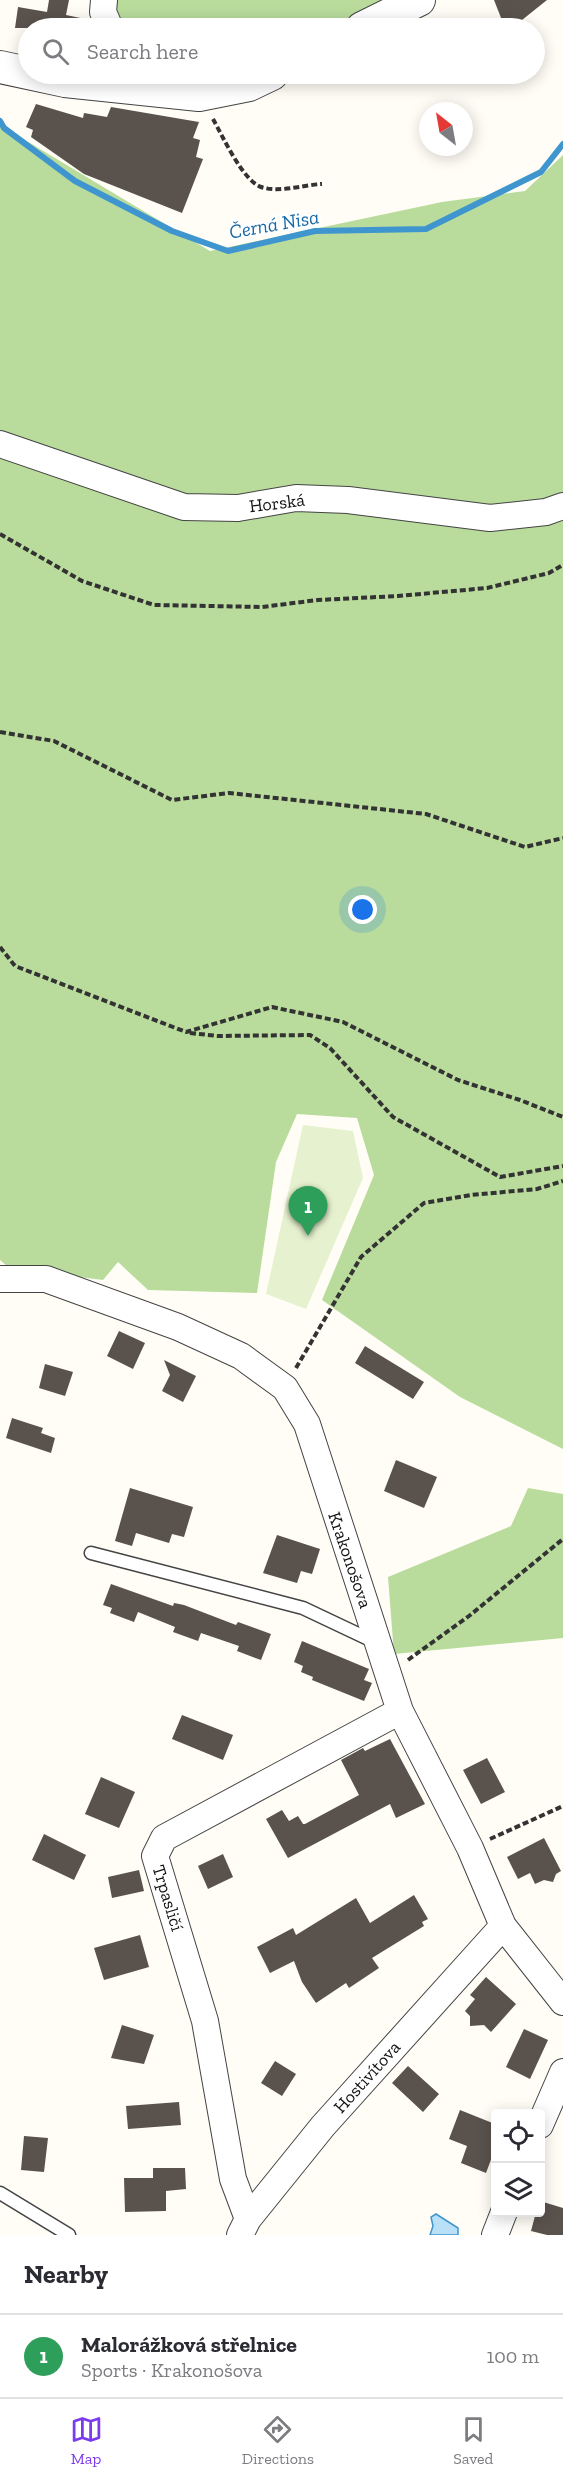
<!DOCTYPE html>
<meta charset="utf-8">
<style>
:root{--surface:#fff;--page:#f2f2f3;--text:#2b2b33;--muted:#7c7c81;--line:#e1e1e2;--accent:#7c3aed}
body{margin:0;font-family:"Zilla Slab",serif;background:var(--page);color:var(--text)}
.controls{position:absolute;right:18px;bottom:18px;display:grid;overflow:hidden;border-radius:6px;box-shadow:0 3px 15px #0003}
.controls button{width:54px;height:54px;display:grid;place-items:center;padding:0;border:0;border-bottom:2px solid var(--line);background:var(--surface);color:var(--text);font:30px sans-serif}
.compass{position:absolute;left:419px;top:102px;width:54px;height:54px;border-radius:50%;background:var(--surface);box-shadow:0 3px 15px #0003;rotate:329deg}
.you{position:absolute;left:363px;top:910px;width:21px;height:21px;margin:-15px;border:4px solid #fff;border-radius:50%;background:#1a73e8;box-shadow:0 0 0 9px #1a73e833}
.badge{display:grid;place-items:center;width:39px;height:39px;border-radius:50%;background:var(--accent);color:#fff;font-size:20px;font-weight:700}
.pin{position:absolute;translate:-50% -50px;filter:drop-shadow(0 2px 3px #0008)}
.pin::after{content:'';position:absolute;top:32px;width:21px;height:18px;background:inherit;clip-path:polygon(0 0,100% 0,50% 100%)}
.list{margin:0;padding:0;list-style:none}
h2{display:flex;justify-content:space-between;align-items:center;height:78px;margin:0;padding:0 24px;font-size:26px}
h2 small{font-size:20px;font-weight:400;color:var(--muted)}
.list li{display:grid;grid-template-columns:39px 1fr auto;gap:18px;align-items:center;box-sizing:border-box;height:84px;padding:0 24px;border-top:2px solid var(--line)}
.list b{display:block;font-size:22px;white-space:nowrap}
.list p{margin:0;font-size:20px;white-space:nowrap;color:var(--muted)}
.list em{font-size:20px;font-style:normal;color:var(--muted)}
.icon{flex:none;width:33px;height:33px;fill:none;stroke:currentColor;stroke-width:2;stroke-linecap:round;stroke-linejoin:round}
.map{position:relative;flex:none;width:563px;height:2235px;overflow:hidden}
.search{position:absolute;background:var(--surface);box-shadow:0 3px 15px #0003;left:18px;right:18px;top:18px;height:66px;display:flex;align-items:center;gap:15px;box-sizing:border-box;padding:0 21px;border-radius:33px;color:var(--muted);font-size:22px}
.sheet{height:162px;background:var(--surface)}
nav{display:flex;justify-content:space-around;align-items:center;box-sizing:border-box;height:84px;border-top:2px solid var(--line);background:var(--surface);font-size:16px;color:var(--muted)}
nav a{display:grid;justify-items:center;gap:3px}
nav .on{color:var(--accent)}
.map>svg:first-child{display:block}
</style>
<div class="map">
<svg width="563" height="2235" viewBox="0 0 563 2235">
<rect width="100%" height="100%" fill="#fffdf5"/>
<path fill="#b9dc9c" d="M110,0H395L338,28H116Z
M0,125L210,251L442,202L525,191L563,155V1449L460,1397L322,1300L374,1175L357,1118L297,1114L276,1162L257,1293L148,1290L118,1262L103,1280L9,1268L0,1260Z
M528,1488L563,1494V1638L394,1654L388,1577L511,1526Z"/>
<path fill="#e6f2cf" d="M303,1125L353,1131L363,1178L306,1309L266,1294Z"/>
<path fill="#b9e0f7" stroke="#3f96cf" stroke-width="1.5" d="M436,2214L458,2228V2235H430L433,2226L431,2217Z"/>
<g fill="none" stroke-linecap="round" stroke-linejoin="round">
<path stroke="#3f96cf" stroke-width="6" d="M0,121L4,128L75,181L172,231L228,251L315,231L426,229L541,172L563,144"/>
</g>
<path fill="#5a524d" d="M49,0H69L66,15L90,20V28H15L18,7L47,12Z
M494,0H547L512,28H505Z
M36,104L83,118L84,113L107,117L111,107L199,122L193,138L200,140L196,157L203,159L182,213L84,174L31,137L33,130L26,127Z
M119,1331L145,1343L133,1369L107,1356Z
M365,1346L424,1382L413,1399L355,1363Z
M164,1360L196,1376L183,1402L162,1391L170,1375Z
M45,1364L73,1372L65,1396L39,1388Z
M12,1418L43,1428L41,1433L55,1438L51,1453L6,1438Z
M396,1460L437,1477L424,1508L384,1491Z
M130,1488L193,1507L184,1537L172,1534L169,1543L136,1533L132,1546L115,1541Z
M277,1535L320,1549L312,1574L301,1571L297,1583L263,1573Z
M111,1584L173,1606L174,1603L184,1605L236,1625L238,1622L271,1634L261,1660L237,1651L239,1646L201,1633L198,1641L173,1632L175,1627L138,1612L134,1622L110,1613L112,1608L103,1605Z
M302,1641L369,1669L364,1680L372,1683L364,1701L312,1680L313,1677L301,1672L303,1666L294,1662Z
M182,1715L233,1735L223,1760L172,1739Z
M390,1739L425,1804L396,1818L390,1804L288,1858L266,1819L282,1810L289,1821L298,1816L303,1824H305L359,1795L341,1760L363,1748L365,1751Z
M487,1758L505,1792L481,1804L463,1770Z
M101,1777L135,1792L119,1828L85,1814Z
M44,1834L86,1855L74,1880L32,1860Z
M544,1838L561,1871L556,1874L553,1882L544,1880L535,1884L530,1873L518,1879L507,1857Z
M223,1854L233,1877L208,1889L198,1866Z
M139,1870L144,1891L112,1898L108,1877Z
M414,1895L428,1919L422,1922L424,1926L372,1958L379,1968L349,1988L346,1983L316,2003L302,1982L294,1961L270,1973L257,1947L293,1928L296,1935L356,1898L370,1923Z
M140,1935L149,1967L104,1980L94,1948Z
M486,1977L516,2004L491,2032L484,2025L470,2026V2016L465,2011L475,1999L470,1995Z
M122,2025L154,2035L144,2064L111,2058Z
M524,2029L548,2040L530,2079L506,2067Z
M275,2061L296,2074L282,2096L261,2083Z
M408,2066L439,2094L423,2112L392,2083Z
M179,2102L181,2125L128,2129L126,2106Z
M460,2110L495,2124V2149L486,2173L461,2163L467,2146L449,2139Z
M24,2136L48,2138L44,2172L21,2170Z
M153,2168H185L186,2189L166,2191V2211L125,2212L124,2178H153Z
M540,2201L563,2208V2235H547L531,2231L536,2212H540Z"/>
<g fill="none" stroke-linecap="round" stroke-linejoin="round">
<defs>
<path id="service" d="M91,1553L303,1608L377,1643
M0,2193L69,2235"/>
<path id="minor" d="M104,0L103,12L110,28
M0,444L184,507L238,508L296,498L348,500L490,518L546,512L563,506
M0,1279H46L178,1327L241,1356L285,1388L307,1424L400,1711L470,1848L503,1926L563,2002
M540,2125L563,2072
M248,2219L233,2179L205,2021L155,1856L164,1838L400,1711
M240,2235L248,2219L323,2126L503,1926
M495,2235L504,2212"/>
<path id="tertiary" d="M362,28L419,0
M0,67L65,81L199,95L249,85L272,74"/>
</defs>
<use href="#service" stroke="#444" stroke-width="15"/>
<use href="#minor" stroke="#444" stroke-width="28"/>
<use href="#tertiary" stroke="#444" stroke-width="34"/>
<path stroke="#333" stroke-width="4" stroke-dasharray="6 3" stroke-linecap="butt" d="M213,119C222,135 243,181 261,187C279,193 303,185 322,184
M0,534L82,581L154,605L262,607L318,600L398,596L487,588L549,573L563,565
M0,732L54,741L172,800L229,793L426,814L525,847L563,838
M0,947L15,966L186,1032L272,1007L343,1022L458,1080L520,1100L563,1117
M190,1033L218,1036L310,1035L330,1048L393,1117L500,1177L563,1166
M296,1368L361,1257L424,1203L471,1195L537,1189L563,1181
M408,1660L469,1616L563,1539
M490,1839L563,1806"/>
<use href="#service" stroke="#fff" stroke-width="12"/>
<use href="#minor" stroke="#fff" stroke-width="26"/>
<use href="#tertiary" stroke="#fff" stroke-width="32"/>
</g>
<g text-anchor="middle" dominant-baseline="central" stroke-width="6" stroke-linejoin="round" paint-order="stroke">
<g font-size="18" fill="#111" stroke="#fff">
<text transform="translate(277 503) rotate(-7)">Horská</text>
<text transform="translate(350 1560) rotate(71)">Krakonošova</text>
<text transform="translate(168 1898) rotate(73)">Trpasličí</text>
<text transform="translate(367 2077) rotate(-48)">Hostivítova</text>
</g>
<g font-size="20" font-style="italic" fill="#1768a6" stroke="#fff">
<text transform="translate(274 224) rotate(-10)">Černá Nisa</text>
</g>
</g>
</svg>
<div class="controls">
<button><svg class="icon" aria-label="locate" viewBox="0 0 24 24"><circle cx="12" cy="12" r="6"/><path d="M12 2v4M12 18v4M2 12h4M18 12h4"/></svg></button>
<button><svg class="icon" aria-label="layers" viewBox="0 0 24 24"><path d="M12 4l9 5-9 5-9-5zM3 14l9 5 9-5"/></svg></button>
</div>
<svg class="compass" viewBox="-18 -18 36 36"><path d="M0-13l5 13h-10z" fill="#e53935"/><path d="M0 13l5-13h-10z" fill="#7c7c81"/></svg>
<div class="you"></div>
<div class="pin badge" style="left:308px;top:1236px;background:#2e9e5b">1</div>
<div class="search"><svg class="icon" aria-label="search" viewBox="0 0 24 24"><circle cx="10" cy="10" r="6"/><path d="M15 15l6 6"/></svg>Search here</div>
</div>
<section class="sheet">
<h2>Nearby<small></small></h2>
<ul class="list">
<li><span class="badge" style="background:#2e9e5b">1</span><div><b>Malorážková střelnice</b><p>Sports · Krakonošova</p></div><em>100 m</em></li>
</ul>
</section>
<nav>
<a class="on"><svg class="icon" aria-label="map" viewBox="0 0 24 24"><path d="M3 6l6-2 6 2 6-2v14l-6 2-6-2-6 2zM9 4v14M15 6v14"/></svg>Map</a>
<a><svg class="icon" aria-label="directions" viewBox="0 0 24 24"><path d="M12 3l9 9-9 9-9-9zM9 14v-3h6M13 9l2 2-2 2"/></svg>Directions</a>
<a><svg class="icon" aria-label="saved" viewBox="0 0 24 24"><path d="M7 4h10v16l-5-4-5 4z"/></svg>Saved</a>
</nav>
